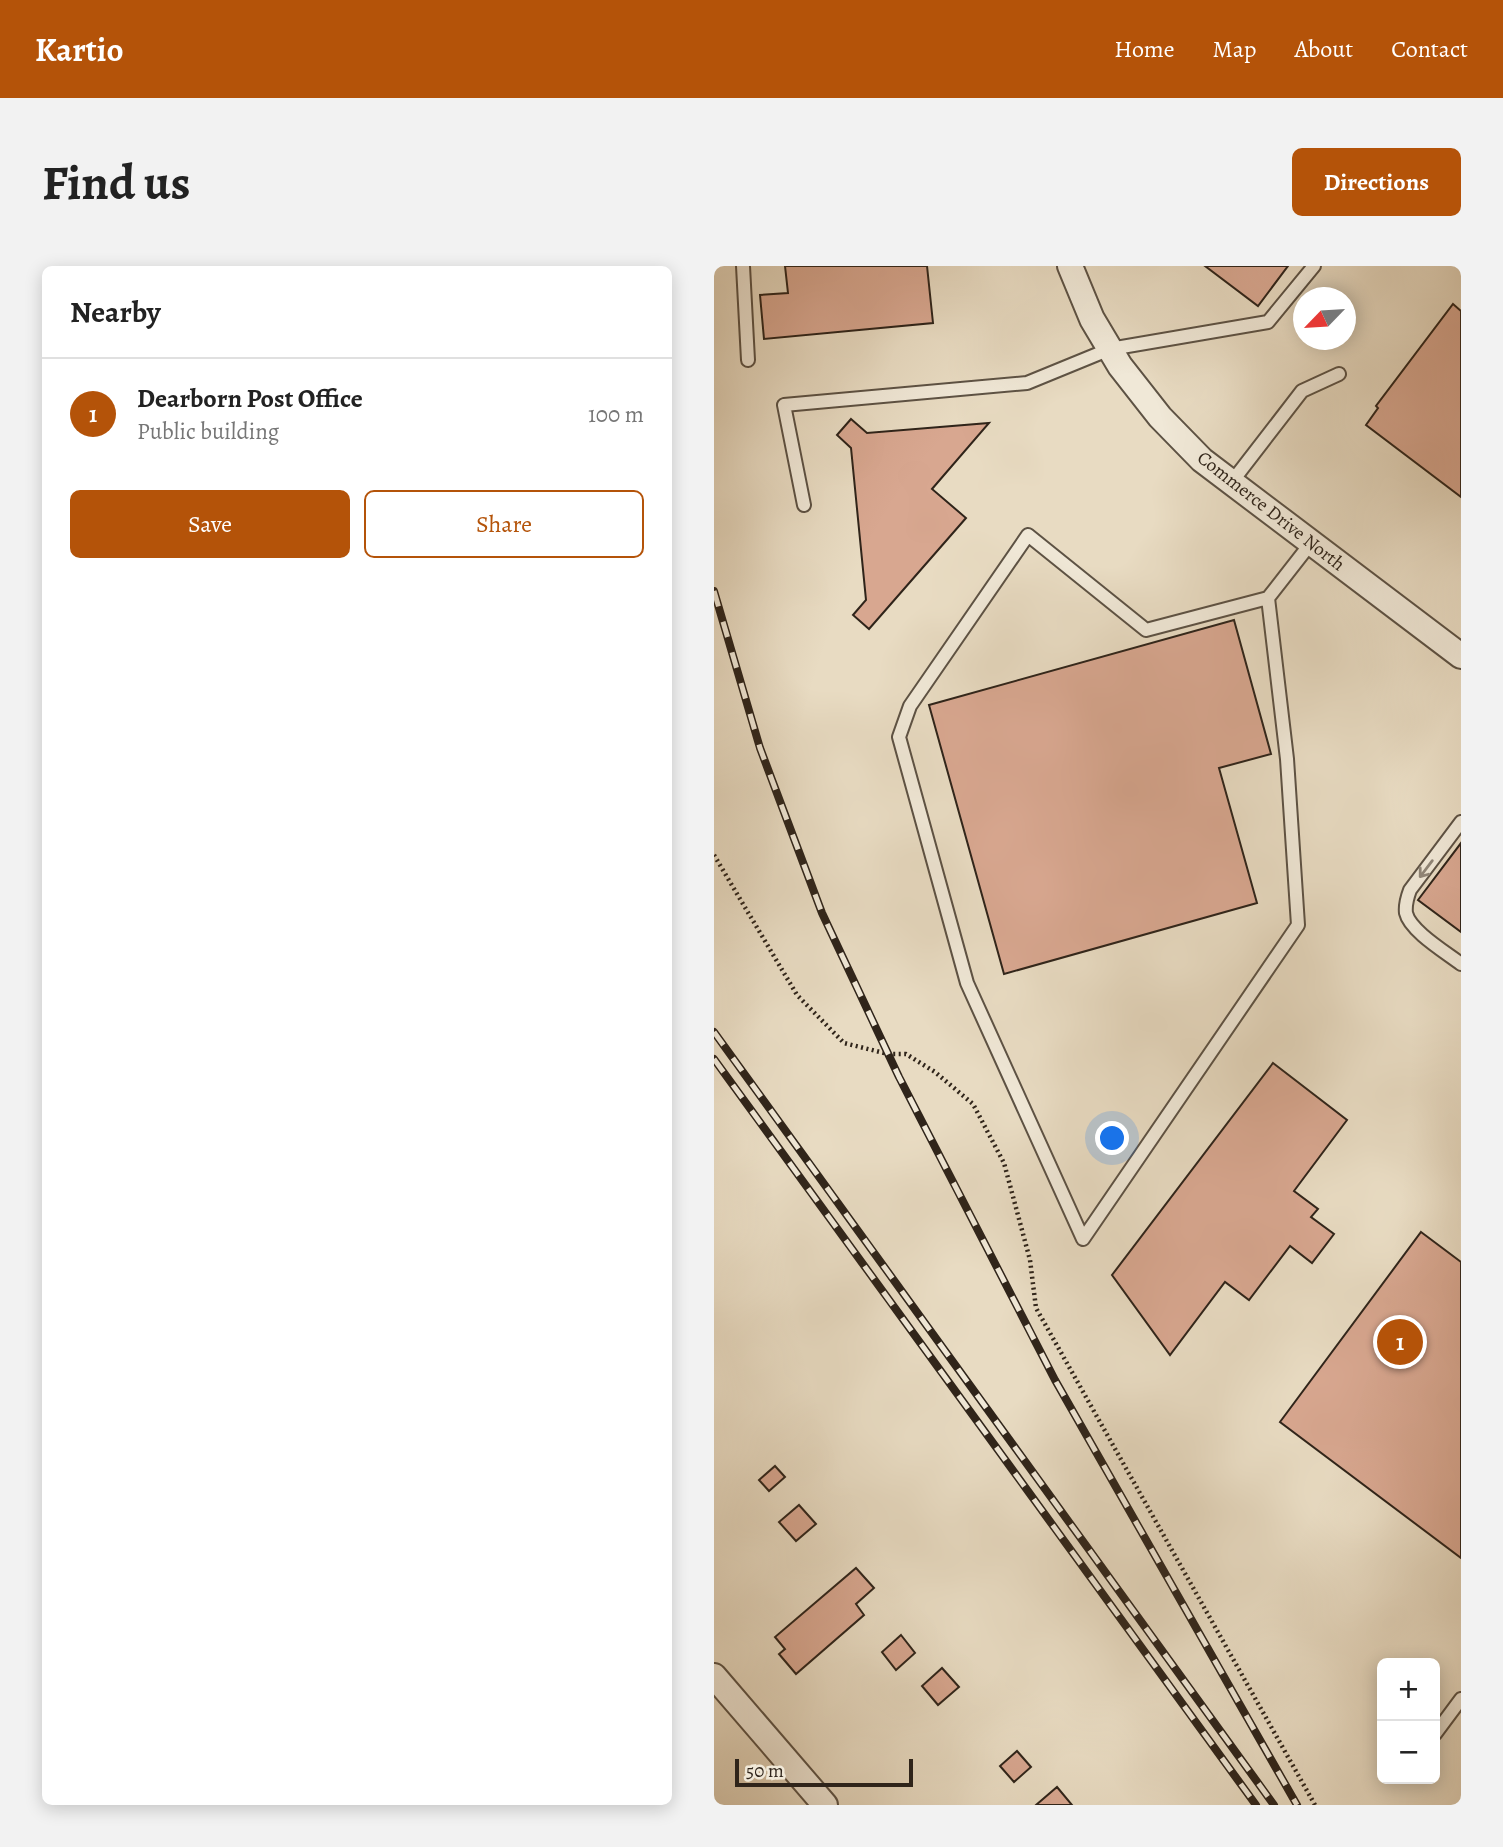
<!DOCTYPE html>
<meta charset="utf-8">
<style>
:root{--surface:#fff;--page:#f2f2f2;--text:#222;--muted:#767676;--line:#e0e0e0;--accent:#b45309}
body{margin:0;font-family:Alegreya,serif;background:var(--page);color:var(--text)}
.controls{position:absolute;right:21px;bottom:21px;display:grid;overflow:hidden;border-radius:10px;box-shadow:0 4px 18px #0003}
.controls button{width:63px;height:63px;display:grid;place-items:center;padding:0;border:0;border-bottom:2px solid var(--line);background:var(--surface);color:var(--text);font:35px sans-serif}
.compass{position:absolute;left:579px;top:21px;width:63px;height:63px;border-radius:50%;background:var(--surface);box-shadow:0 4px 18px #0003;rotate:245deg}
.scale{position:absolute;left:21px;bottom:18px;width:178px;box-sizing:border-box;padding-left:7px;border:4px solid #2f241a;border-top:0;font-size:19px;line-height:24px;white-space:nowrap;color:#2f241a;-webkit-text-stroke:5px #f0e8d7;paint-order:stroke}
.you{position:absolute;left:399px;top:873px;width:24px;height:24px;margin:-18px;border:5px solid #fff;border-radius:50%;background:#1a73e8;box-shadow:0 0 0 10px #1a73e833}
.badge{display:grid;place-items:center;width:46px;height:46px;border-radius:50%;background:var(--accent);color:#fff;font-size:23px;font-weight:700}
.pin{position:absolute;translate:-50% -50%;border:4px solid #fff;box-shadow:0 2px 7px #0006}
.list{margin:0;padding:0;list-style:none}
h2{display:flex;justify-content:space-between;align-items:center;height:91px;margin:0;padding:0 28px;font-size:30px}
h2 small{font-size:23px;font-weight:400;color:var(--muted)}
.list li{display:grid;grid-template-columns:46px 1fr auto;gap:21px;align-items:center;box-sizing:border-box;height:112px;padding:0 28px;border-top:2px solid var(--line)}
.list b{display:block;font-size:26px;white-space:nowrap}
.list p{margin:0;font-size:23px;white-space:nowrap;color:var(--muted)}
.list em{font-size:23px;font-style:normal;color:var(--muted)}
.actions{display:flex;gap:14px;padding:21px 28px}
.actions a{flex:1;padding:16px 0;border:2px solid var(--accent);border-radius:10px;text-align:center;font-size:24px;color:var(--accent)}
.actions .main{background:var(--accent);color:#fff}
.map{position:relative;flex:none;width:747px;height:1539px;overflow:hidden;border-radius:10px}
header{display:flex;align-items:center;gap:42px;box-sizing:border-box;height:98px;padding:0 35px;background:var(--accent);color:#fff}
header strong{font-size:33px}
nav{display:flex;gap:38px;margin-inline-start:auto;font-size:24px}
.intro{display:flex;align-items:center;justify-content:space-between;box-sizing:border-box;height:168px;padding:0 42px}
h1{margin:0;font-size:49px}
.button{padding:18px 32px;border-radius:10px;background:var(--accent);color:#fff;font-size:24px;font-weight:700}
main{display:flex;gap:42px;padding:0 42px}
aside{flex:1;background:var(--surface);border-radius:10px;box-shadow:0 4px 18px #0003}
.map>svg:first-child{display:block}
</style>
<header>
<strong>Kartio</strong>
<nav><a>Home</a><a>Map</a><a>About</a><a>Contact</a></nav>
</header>
<div class="intro"><h1>Find us</h1><a class="button">Directions</a></div>
<main>
<aside>
<h2>Nearby<small></small></h2>
<ul class="list">
<li><span class="badge">1</span><div><b>Dearborn Post Office</b><p>Public building</p></div><em>100 m</em></li>
</ul>
<div class="actions"><a class="main">Save</a><a>Share</a></div>
</aside>
<div class="map">
<svg width="747" height="1539" viewBox="0 0 747 1539">
<rect width="100%" height="100%" fill="#e8dbc2"/>
<filter id="stains"><feTurbulence type="fractalNoise" baseFrequency=".00286" numOctaves="4"/><feColorMatrix values="0 0 0 0 .2 0 0 0 0 .09 0 0 0 0 .02 0 0 0 .5 -.17"/></filter>
<radialGradient id="worn" r=".72"><stop offset=".6" stop-color="#630" stop-opacity="0"/><stop offset="1" stop-color="#630" stop-opacity=".3"/></radialGradient>
<path fill="#d8a790" stroke="#2f241a" stroke-width="2" d="M71,0H213L219,57L50,73L46,29L74,27Z
M491,0H574L544,40Z
M739,38L747,45V231L652,159L664,142L662,140Z
M137,153L153,167L275,157L218,223L252,252L155,363L139,349L152,334L137,182L123,169Z
M520,354L557,488L505,502L543,637L290,708L215,439Z
M747,577V666L704,634Z
M559,797L633,854L580,925L604,943L597,951L620,968L598,997L576,980L535,1034L511,1016L456,1089L398,1009Z
M707,966L747,996V1292L566,1156Z
M61,1200L71,1211L55,1225L45,1214Z
M85,1239L102,1258L82,1275L65,1256Z
M142,1302L160,1322L142,1338L150,1349L82,1408L65,1388L71,1383L61,1371Z
M187,1369L201,1387L182,1404L168,1386Z
M228,1402L245,1421L224,1439L208,1420Z
M303,1485L317,1501L300,1516L286,1500Z
M343,1521L358,1539H322Z"/>
<g fill="none" stroke-linecap="round" stroke-linejoin="round">
<defs>
<path id="service" d="M29,0L34,94
M517,217L588,125L625,108
M90,239L70,139L313,117L396,83L554,56L600,0
M554,332L432,364L314,269L196,440L185,471L253,717L369,973L584,659L573,493L554,332L597,277
M747,556L696,624C693,632 691,639 692,647C696,665 733,687 747,698
M721,1468L747,1433"/>
<path id="minor" d="M356,0L378,53L406,100L446,151L488,194L747,390
M0,1410L111,1539"/>
</defs>
<use href="#service" stroke="#5d5244" stroke-width="16"/>
<use href="#minor" stroke="#5d5244" stroke-width="28"/>
<path stroke="#2f241a" stroke-width="4.5" stroke-dasharray="2 3.5" stroke-linecap="butt" d="M0,589L83,729L130,777L174,788H192L221,806L259,838L290,897L316,994L322,1042L601,1539"/>
<use href="#service" stroke="#f0e8d7" stroke-width="12"/>
<use href="#minor" stroke="#f0e8d7" stroke-width="24"/>
<defs>
<path id="rail" d="M0,325L46,482L67,538L108,647L185,811L341,1114L583,1539
M0,766L560,1539
M0,793L542,1539"/>
</defs>
<use href="#rail" stroke="#2f241a" stroke-width="8"/>
<use href="#rail" stroke="#f0e8d7" stroke-width="5" stroke-dasharray="16" stroke-linecap="butt"/>
</g>
<defs><path id="oneway-shaft" d="M-6 0H5M1.5-3L5.5 0L1.5 3" fill="none" stroke-width="1.6" stroke-linecap="round" stroke-linejoin="round" transform="scale(1.75)"/></defs>
<use stroke="#908678" href="#oneway-shaft" transform="translate(712 603) rotate(127)"/>
<g text-anchor="middle" dominant-baseline="central" stroke-width="5" stroke-linejoin="round" paint-order="stroke">
<g font-size="19" fill="#2f241a" stroke="#f0e8d7">
<text transform="translate(557 245) rotate(38)">Commerce Drive North</text>
</g>
</g>
<rect width="100%" height="100%" filter="url(#stains)"/>
<rect width="100%" height="100%" fill="url(#worn)"/>
</svg>
<div class="controls">
<button>+</button>
<button>−</button>
</div>
<svg class="compass" viewBox="-18 -18 36 36"><path d="M0-13l5 13h-10z" fill="#e53935"/><path d="M0 13l5-13h-10z" fill="#767676"/></svg>
<div class="scale">50 m</div>
<div class="you"></div>
<div class="pin badge" style="left:686px;top:1076px">1</div>
</div>
</main>
